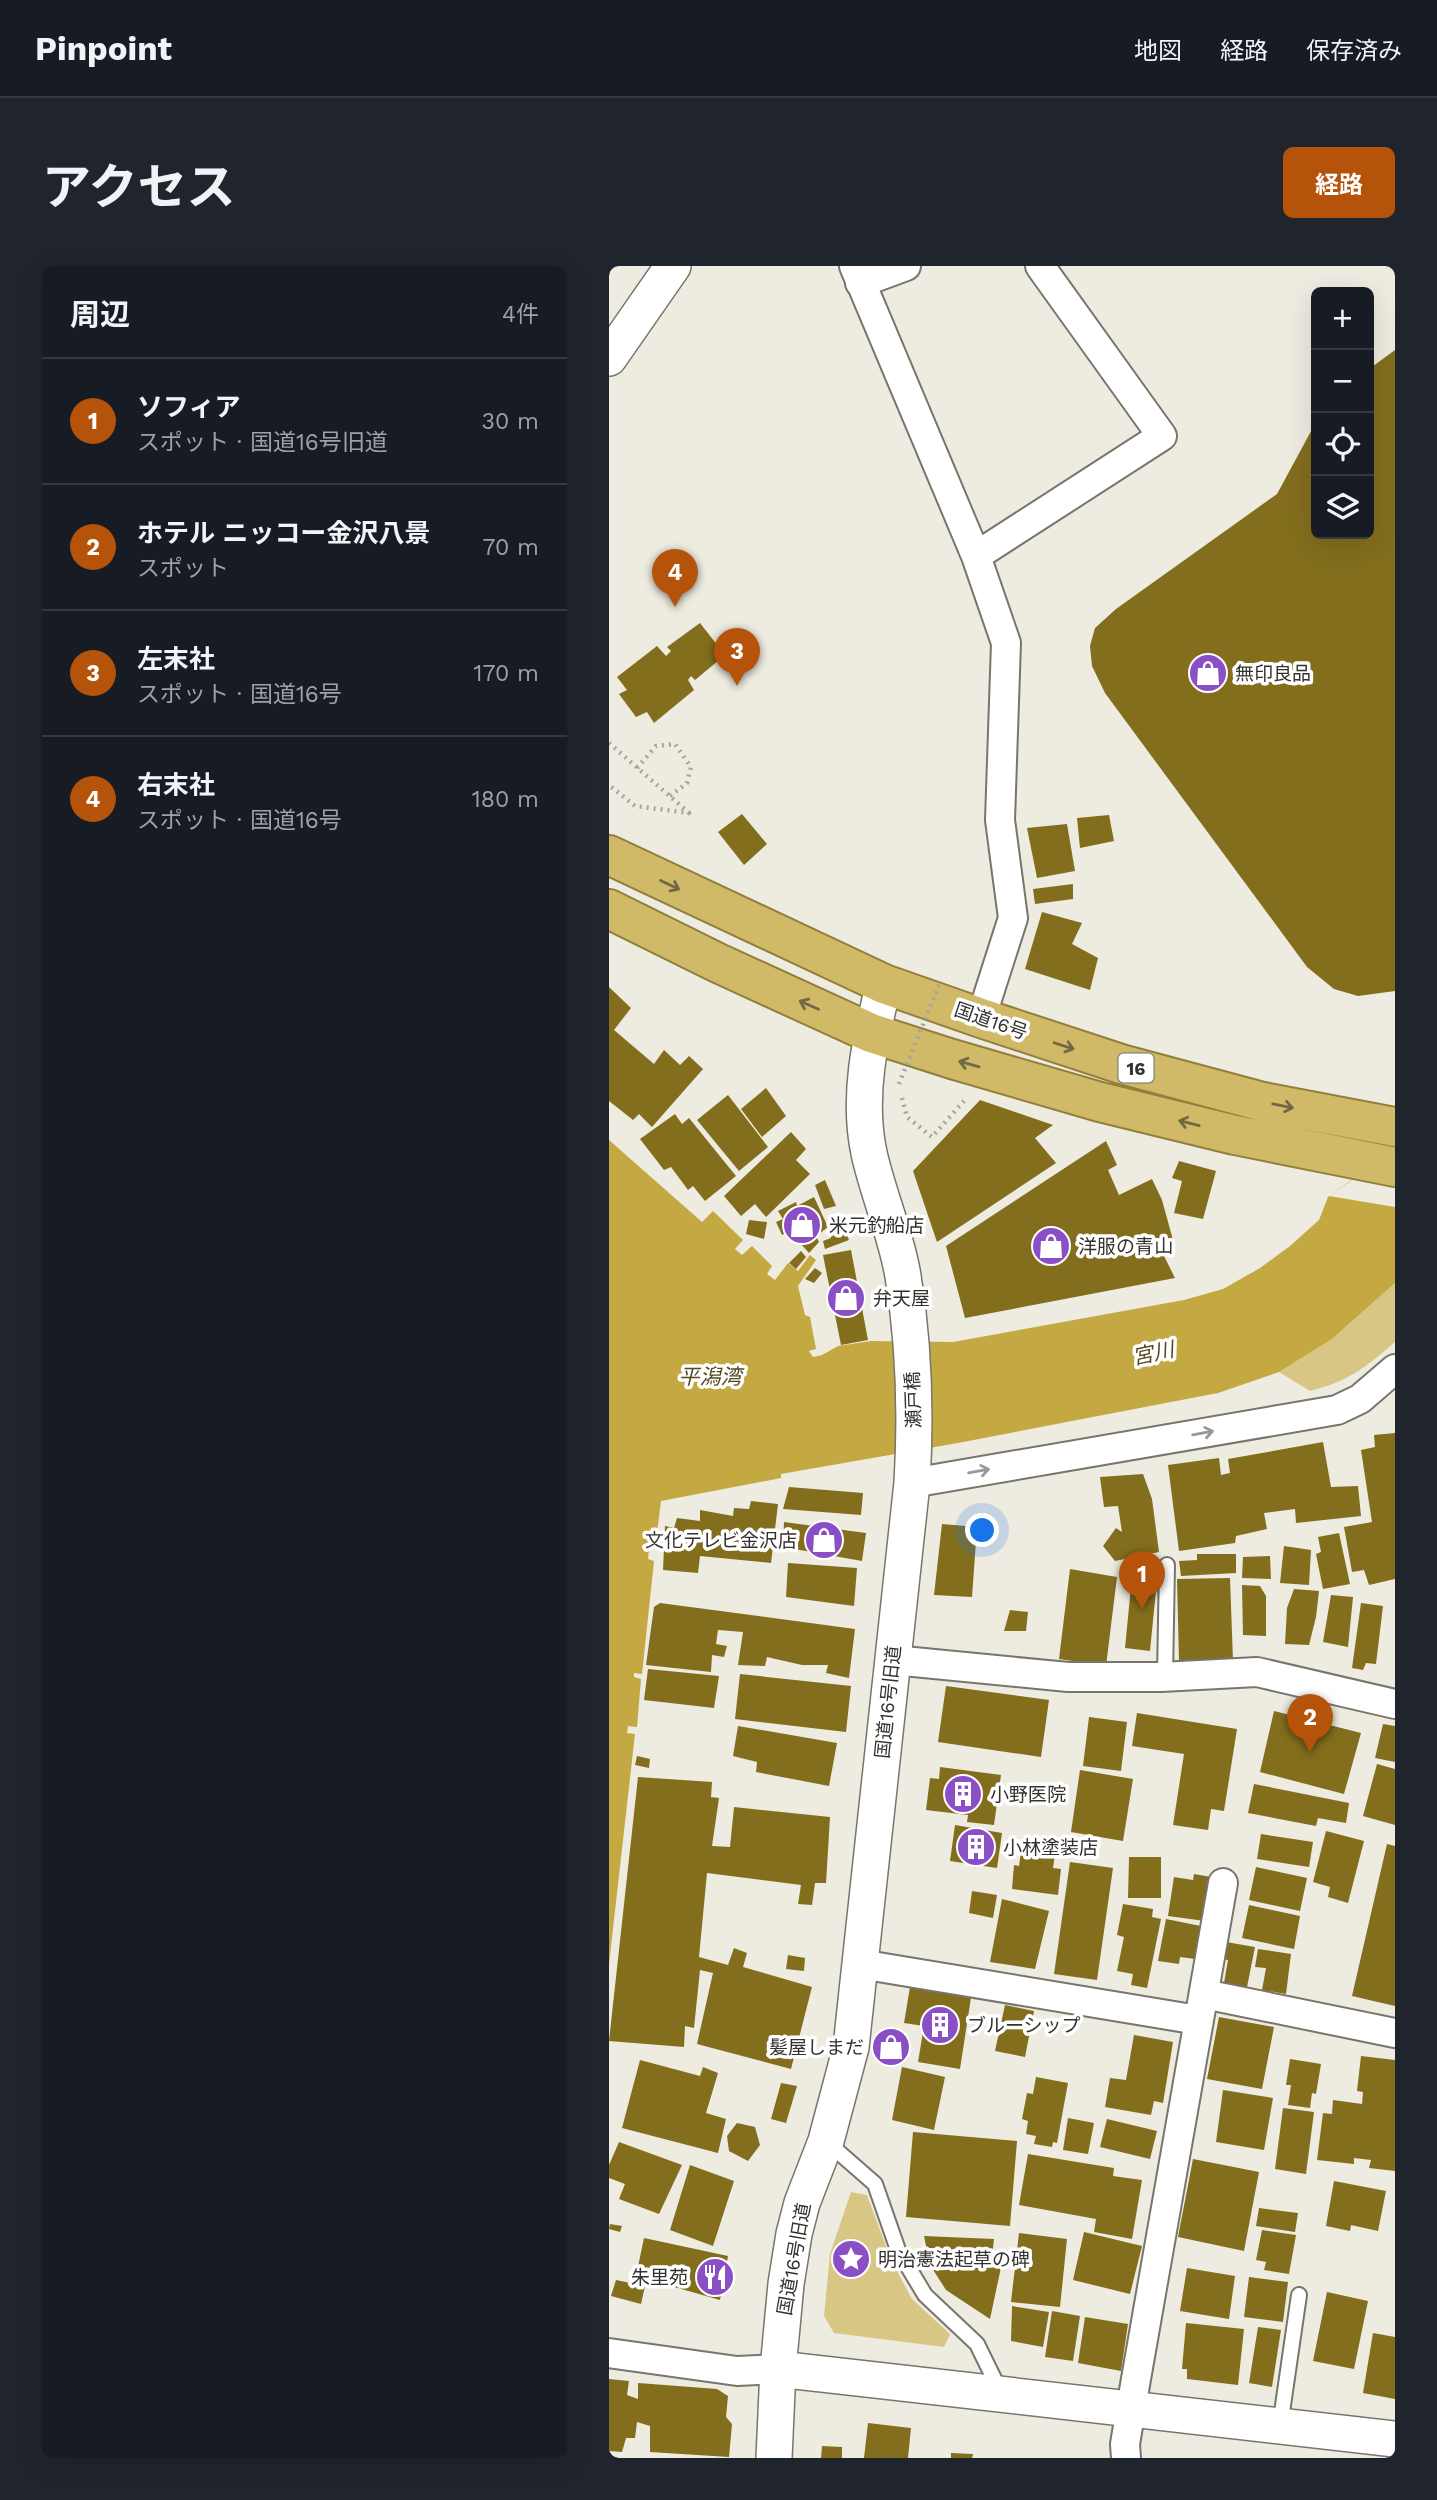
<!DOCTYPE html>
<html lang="ja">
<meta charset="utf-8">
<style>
:root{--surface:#171b24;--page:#20242c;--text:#f1f3f6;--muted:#9ea1a6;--line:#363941;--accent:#b45309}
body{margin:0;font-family:"Work Sans","Noto Sans JP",sans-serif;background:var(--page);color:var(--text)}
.controls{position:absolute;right:21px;top:21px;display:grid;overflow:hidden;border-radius:10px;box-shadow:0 7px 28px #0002}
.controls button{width:63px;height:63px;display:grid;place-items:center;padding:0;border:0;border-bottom:2px solid var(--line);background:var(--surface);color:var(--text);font:35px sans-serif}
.you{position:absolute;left:374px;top:1265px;width:24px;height:24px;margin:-18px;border:5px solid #fff;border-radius:50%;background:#1a73e8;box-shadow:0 0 0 10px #1a73e833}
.badge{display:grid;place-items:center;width:46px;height:46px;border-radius:50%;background:var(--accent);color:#fff;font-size:23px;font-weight:700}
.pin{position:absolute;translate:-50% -58px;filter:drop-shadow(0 2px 4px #0008)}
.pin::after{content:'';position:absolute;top:37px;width:24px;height:21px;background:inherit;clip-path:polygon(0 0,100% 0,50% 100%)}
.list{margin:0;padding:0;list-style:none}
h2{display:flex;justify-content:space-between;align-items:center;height:91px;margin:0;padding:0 28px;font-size:30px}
h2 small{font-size:23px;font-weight:400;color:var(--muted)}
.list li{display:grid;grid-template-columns:46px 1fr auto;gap:21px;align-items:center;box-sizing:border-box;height:126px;padding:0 28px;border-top:2px solid var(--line)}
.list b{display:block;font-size:26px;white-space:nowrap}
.list p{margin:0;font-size:23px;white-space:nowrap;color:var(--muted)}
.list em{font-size:23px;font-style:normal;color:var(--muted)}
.icon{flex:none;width:38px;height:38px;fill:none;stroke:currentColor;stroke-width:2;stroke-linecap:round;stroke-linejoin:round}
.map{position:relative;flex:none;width:786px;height:2192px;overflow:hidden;border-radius:10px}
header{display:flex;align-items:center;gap:42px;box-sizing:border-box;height:98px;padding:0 35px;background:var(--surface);border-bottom:2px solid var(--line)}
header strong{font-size:33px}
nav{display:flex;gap:38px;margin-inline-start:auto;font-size:24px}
.intro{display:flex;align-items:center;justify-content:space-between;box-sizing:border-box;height:168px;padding:0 42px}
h1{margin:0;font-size:49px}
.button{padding:18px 32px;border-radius:10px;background:var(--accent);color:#fff;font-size:24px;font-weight:700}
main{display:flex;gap:42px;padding:0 42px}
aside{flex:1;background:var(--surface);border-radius:10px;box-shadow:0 7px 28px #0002}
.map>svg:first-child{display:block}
</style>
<header>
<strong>Pinpoint</strong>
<nav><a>地図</a><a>経路</a><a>保存済み</a></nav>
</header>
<div class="intro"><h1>アクセス</h1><a class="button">経路</a></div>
<main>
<aside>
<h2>周辺<small>4件</small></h2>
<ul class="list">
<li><span class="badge">1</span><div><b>ソフィア</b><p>スポット · 国道16号旧道</p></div><em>30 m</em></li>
<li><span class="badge">2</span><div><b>ホテル ニッコー金沢八景</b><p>スポット</p></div><em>70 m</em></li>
<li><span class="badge">3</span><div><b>左末社</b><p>スポット · 国道16号</p></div><em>170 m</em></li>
<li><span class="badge">4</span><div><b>右末社</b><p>スポット · 国道16号</p></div><em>180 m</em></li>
</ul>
</aside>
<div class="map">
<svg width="786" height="2192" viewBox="0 0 786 2192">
<rect width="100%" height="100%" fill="#eeebe0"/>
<path fill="#d8c784" d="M786,1017V1076C756,1102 740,1115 701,1125L670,1106L723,1073Z
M242,1926L258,1929L282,1994L303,2033L341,2068L335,2081L225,2067L215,2050L221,1988Z"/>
<path fill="#c4a942" d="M0,874L93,956L104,945L134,974L126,983L133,989L143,980L163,1000L158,1008L166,1014L179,997L189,1005L201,989L207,994L189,1020L196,1049L201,1051L207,1083L200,1085L204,1091L213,1089L229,1080L262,1075L344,1076L575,1034L614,1023L651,1002L681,980L710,954L719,931L786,882V1017L723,1073L670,1106L609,1127L349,1177L172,1208V1212L52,1235L46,1283H40L39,1293L45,1295L33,1408L25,1407V1411L32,1413L28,1461L19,1460L18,1467L26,1468L0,1698Z"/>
<path fill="#eeebe0" d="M786,884V941L720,930Z"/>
<path fill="#826e1d" d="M786,84V725L749,730L725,723L698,701L496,427L483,400L481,380L486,362L507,343L668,228L707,156V268H760V103Z
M91,357L116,389L86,414L82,410L79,414L85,424L45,457L38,446L27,451L10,428L18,424L8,411L48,380L57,390L62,385L58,381Z
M133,548L158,578L135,599L109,566Z
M500,549L505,575L471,582L468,552Z
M458,558L466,605L428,612L418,562Z
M464,618V633L426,638L424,623Z
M433,646L473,657L463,678L489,692L481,724L416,703Z
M0,721L22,742L5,764L45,798L55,784L71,799L80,790L94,803L43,861L30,848L24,854L0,835Z
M157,822L177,850L153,871L132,843Z
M119,829L159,881L130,905L88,854Z
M371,834L444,859L426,872L447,897L328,976L304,905Z
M66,848L73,858L80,852L127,910L96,935L84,920L79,924L62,901L55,904L31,873Z
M182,866L197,883L187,894L201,908L157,951L146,938L132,950L115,930Z
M497,875L508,899L499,904L510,929L543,913L553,934L564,974L550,980L566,1012L356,1052L337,980Z
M570,895L607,905L594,953L565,947L573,915L563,912Z
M216,914L227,940L215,943L206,919Z
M205,931L219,961L207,970L210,976L200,987L192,978L189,979L182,964L173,969L167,956L174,953L169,945L187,936L188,940Z
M140,954L158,956L155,973L137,968Z
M234,958L240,974L216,983L214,975L222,972L220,964Z
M242,984L259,1074L232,1079L214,989Z
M192,985L197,991L187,1003L180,997Z
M206,1002L213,1007L205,1017L196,1013Z
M786,1167V1313L760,1319L755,1304L743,1306L735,1261L763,1256L752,1184L766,1181L765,1169Z
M714,1176L722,1221L749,1220L752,1250L687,1257L686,1243L655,1247L658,1263L627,1270L626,1277L570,1285L559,1199L610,1192L612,1209L621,1207L619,1193Z
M534,1208L543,1233L550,1286L506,1295L494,1280L507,1262L513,1266L509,1240L495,1241L491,1211Z
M180,1221L254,1227L252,1249L174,1243Z
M142,1235L169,1238L162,1297L91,1290L89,1307L54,1304L56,1260L65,1262L68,1252L91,1255V1244L124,1250L125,1242L140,1243Z
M175,1256L257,1267L253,1295L174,1281Z
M333,1258L368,1261L363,1331L325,1329Z
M730,1267L741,1318L714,1323L707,1288L712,1286L709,1271Z
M675,1280L702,1284L700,1319L671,1317Z
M588,1288H627V1307L572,1310L570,1295L588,1294Z
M661,1290L662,1313L633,1312L634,1291Z
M179,1297L248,1302L245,1340L177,1331Z
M524,1300L549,1304L541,1385L516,1382Z
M461,1303L508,1311L497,1400L450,1393Z
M621,1312L624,1395H570L568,1313Z
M633,1319L651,1320L657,1330V1370L634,1369Z
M685,1323L710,1325L707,1351L700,1379L676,1378L678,1342Z
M722,1329L744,1331L739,1381L714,1376Z
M51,1337L246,1363L240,1412L217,1407L219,1399H193L158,1391L156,1400L129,1399L134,1366L109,1364L107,1378L118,1380L115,1391L103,1389L102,1406L37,1399L45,1341Z
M752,1337L774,1340L767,1398L757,1397L754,1404L743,1402Z
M401,1344L419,1346L417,1365H395Z
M39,1403L110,1410L105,1442L35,1434Z
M131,1408L242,1420L237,1466L126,1453Z
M337,1420L440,1434L432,1491L329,1476Z
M665,1445L752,1467L735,1528L651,1506Z
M528,1447L628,1463L615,1545L602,1543L599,1564L564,1559L575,1488L523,1480Z
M480,1451L518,1456L512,1505L474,1500Z
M774,1458L786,1460V1496L766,1492Z
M129,1460L228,1477L220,1520L147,1506L148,1496L124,1490Z
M28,1490L41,1493L40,1502L26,1499Z
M768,1498L786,1503V1559L754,1550Z
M331,1501L392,1509L385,1559L358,1556L359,1549L317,1544L321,1512L330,1513Z
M471,1504L524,1513L514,1575L462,1566Z
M29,1511L103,1516L102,1531L110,1532L103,1580L121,1581L125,1541L221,1551L217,1617H206L203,1639L189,1638L192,1619L98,1607L90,1691L119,1699L125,1682L138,1687L134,1701L203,1721L182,1803L88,1778L104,1707L91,1704L85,1762L76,1760L75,1781L0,1775Z
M645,1518L740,1537L737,1557L709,1552L707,1560L639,1547Z
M346,1559L393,1567L388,1602L341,1595Z
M717,1565L755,1575L739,1637L719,1631L721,1621L704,1616Z
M652,1568L704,1576L700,1601L648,1593Z
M414,1571L448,1575L444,1602L452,1603L449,1629L403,1623L405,1599L410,1600Z
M778,1578L786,1580V1740L743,1730Z
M520,1591H552V1632H519Z
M461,1596L504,1602L488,1714L445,1708Z
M647,1601L698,1612L691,1645L640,1634Z
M585,1608L602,1611L596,1655L559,1650L565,1611L584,1614Z
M363,1625L388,1629L384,1652L360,1647Z
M393,1633L440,1645L426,1703L381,1696Z
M514,1638L544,1643L543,1651L552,1653L538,1722L522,1719L524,1708L508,1705L515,1671L508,1669Z
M640,1639L691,1650L685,1683L633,1672Z
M557,1653L592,1660L586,1693L571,1691L570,1698L549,1695Z
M617,1676L646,1681L638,1721L615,1717L619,1694L613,1693Z
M649,1683L682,1688L677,1728L653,1724L657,1702L646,1701Z
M179,1689L196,1692L195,1705L177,1703Z
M302,1715L363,1725L351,1803L309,1796L315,1760L295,1757Z
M396,1739L425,1745L416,1791L386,1785Z
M610,1751L665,1761L653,1823L598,1813Z
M525,1769L564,1776L554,1837L545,1835L542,1849L496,1841L501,1812L517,1814Z
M752,1790L786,1794V1905L760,1902L762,1894L745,1892V1898L708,1894L714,1847L723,1848L724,1834L753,1838L754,1826L748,1825Z
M681,1793L712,1798L707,1828L703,1827L701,1842L679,1839L682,1819H677Z
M31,1794L91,1810L94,1801L109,1807L97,1847L117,1853L109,1887L13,1862Z
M293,1801L336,1811L325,1864L283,1854Z
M427,1811L459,1817L448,1877L444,1876L443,1881L425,1878L427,1870L417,1868L419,1855L413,1853L418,1827L424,1828Z
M172,1817L188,1820L177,1857L162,1853Z
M614,1824L664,1832L655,1884L607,1876Z
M674,1842L705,1846L697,1908L666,1903Z
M459,1852L485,1857L479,1888L454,1884Z
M498,1853L548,1865L541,1893L491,1881Z
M128,1857L146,1861L151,1879L139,1895L120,1885L118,1870Z
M304,1866L408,1875L401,1960L297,1951Z
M10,1876L73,1899L50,1948L10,1933L16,1918L0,1912V1899Z
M419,1888L505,1902L504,1910L533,1914L523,1973L485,1966L487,1953L410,1939Z
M584,1893L650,1906L635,1985L569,1971Z
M81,1899L125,1915L104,1980L61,1964Z
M725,1915L777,1925L769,1965L742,1959L741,1965L717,1960Z
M650,1942L689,1947L686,1966L647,1960Z
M1,1958L13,1960L11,1966L0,1963Z
M653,1964L687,1969L680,2008L655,2004L657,1996L647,1994Z
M475,1966L533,1980L521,2028L464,2014Z
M410,1967L458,1973L451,2041L402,2036Z
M315,1970L385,1973L383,1991L394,1992L381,2053L337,2024L321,1999Z
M35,1972L119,1990L111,2034L27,2010Z
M578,2002L626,2010L620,2053L571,2045Z
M640,2011L679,2016L674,2056L635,2051Z
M7,2014L36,2020L32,2038L2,2030Z
M718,2026L759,2035L745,2103L704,2095Z
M403,2040L440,2046L434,2081L402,2075Z
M443,2045L471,2050L464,2095L436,2091Z
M476,2051L519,2058L512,2105L469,2097Z
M577,2057L635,2063L629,2119L578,2113V2103H573Z
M649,2061L672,2064L663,2121L640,2117Z
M764,2067L786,2071V2133L754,2127Z
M0,2113L20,2115L18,2129L29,2133V2117L108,2123L119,2130L117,2151L123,2158L120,2191L41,2186V2160L28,2156L26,2172H17L13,2186L0,2185Z
M259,2157L302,2162L299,2192H255Z
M213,2180L233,2181V2192H212Z
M342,2187L364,2188L363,2192H342Z"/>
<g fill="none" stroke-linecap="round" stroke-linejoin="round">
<defs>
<path id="service" d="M556,1410L558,1299
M218,1876L266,1918L289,1984L316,2029L368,2078L392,2127
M671,2160L690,2029"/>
<path id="minor" d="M245,0L367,290L397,377L391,554L404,652L372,752
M251,17L297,0
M367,290L553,170L431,0
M303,1217L728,1144L751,1133L786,1103
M284,1394L459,1411H552L648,1406L786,1438
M251,1698L589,1754
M595,1728L786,1767
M0,2087L128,2105L169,2103
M517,2192L516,2178L527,2113L614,1617"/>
<path id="tertiary" d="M0,92L64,0
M169,2103L786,2173
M165,2192L169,2103L177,2018L185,1968L193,1937L217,1875L242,1781L303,1217C307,1149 305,1078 294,1010C287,968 269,928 260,887C248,830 261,773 275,718"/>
<path id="trunk" d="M0,589L275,718L372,752L512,798L654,836L786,861
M0,643L109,697L262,767L343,793L491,836L626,869L786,901"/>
</defs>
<use href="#service" stroke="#78756c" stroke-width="18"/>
<use href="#minor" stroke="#78756c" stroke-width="32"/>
<use href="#tertiary" stroke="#78756c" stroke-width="38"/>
<use href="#trunk" stroke="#917f3b" stroke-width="42"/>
<path stroke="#a7a49c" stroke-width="4.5" stroke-dasharray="2 5" stroke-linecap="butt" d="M0,477L80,547L26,540L0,519
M28,502L47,480L66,478L82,501L78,517L61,530
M293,832L298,851L323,871L355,835"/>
<use href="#service" stroke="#fff" stroke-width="14"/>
<use href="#minor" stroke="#fff" stroke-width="28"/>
<use href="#tertiary" stroke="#fff" stroke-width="35"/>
<use href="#trunk" stroke="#d0ba68" stroke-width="38"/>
<path stroke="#a7a49c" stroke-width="4.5" stroke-dasharray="2 5" stroke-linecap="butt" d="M290,818L332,714"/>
</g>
<defs><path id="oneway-shaft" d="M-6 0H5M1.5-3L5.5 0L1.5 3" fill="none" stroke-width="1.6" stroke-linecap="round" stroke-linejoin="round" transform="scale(1.75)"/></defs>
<g stroke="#726845">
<use href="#oneway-shaft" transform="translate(61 619) rotate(26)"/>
<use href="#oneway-shaft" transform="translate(200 739) rotate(-156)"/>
<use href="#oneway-shaft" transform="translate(455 780) rotate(18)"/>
<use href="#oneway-shaft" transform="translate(360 798) rotate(-164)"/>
<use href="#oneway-shaft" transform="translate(674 840) rotate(11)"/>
<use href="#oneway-shaft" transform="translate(580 857) rotate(-166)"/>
</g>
<g stroke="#999896">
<use href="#oneway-shaft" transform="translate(594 1167) rotate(-10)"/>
<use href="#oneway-shaft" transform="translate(370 1205) rotate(-10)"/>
</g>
<defs>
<symbol id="shop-disc" viewBox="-11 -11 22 22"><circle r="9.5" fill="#8b4fc5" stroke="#fff"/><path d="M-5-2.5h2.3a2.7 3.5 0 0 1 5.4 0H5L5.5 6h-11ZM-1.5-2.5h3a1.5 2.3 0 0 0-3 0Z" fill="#fff"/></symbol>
<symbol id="building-disc" viewBox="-11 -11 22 22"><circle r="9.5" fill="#8b4fc5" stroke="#fff"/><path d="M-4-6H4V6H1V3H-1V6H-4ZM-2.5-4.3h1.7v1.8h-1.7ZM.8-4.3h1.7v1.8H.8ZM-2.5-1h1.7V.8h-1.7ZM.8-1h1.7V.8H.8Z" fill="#fff"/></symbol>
<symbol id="sight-disc" viewBox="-11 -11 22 22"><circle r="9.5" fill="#8b4fc5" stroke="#fff"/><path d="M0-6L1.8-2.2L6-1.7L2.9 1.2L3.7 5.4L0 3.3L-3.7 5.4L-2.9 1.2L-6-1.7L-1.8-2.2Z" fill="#fff"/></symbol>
<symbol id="restaurant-disc" viewBox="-11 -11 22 22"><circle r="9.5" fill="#8b4fc5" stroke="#fff"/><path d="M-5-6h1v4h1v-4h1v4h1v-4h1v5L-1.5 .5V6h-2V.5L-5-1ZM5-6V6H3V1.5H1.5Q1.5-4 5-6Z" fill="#fff"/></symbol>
</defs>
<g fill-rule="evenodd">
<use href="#shop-disc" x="577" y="385" width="44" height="44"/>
<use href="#shop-disc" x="171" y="937" width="44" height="44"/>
<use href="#shop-disc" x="420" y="958" width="44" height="44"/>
<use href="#shop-disc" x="215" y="1010" width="44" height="44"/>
<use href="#shop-disc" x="193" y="1252" width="44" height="44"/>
<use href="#building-disc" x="332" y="1506" width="44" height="44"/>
<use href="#building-disc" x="345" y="1559" width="44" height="44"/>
<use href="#building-disc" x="309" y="1737" width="44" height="44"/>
<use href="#shop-disc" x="260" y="1759" width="44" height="44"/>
<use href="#sight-disc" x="220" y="1971" width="44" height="44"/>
<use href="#restaurant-disc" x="84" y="1989" width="44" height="44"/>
</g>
<g text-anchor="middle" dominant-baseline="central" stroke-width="7" stroke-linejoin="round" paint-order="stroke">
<rect fill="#fff" stroke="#70706d" stroke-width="2" x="509.5" y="787.5" width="35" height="29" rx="5"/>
<g font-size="18" font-weight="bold" fill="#33322e">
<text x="527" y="802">16</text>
</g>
<g font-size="19" fill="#33322e" stroke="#fff" text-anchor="start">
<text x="626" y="407">無印良品</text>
<text x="220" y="959">米元釣船店</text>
<text x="469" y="980">洋服の青山</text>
<text x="264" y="1032">弁天屋</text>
<text x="188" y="1274" text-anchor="end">文化テレビ金沢店</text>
<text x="381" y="1528">小野医院</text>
<text x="394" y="1581">小林塗装店</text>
<text x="358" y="1759">ブルーシップ</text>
<text x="255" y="1781" text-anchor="end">髪屋しまだ</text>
<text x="269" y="1993">明治憲法起草の碑</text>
<text x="79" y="2011" text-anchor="end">朱里苑</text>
</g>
<g font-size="19" fill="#33322e" stroke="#fff">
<text transform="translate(382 755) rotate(19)">国道16号</text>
<text transform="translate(304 1134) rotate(-92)">瀬戸橋</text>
<text transform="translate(279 1436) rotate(-84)">国道16号旧道</text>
<text transform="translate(185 1993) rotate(-80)">国道16号旧道</text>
</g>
<g font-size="21" font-style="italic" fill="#54491e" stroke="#fff">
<text transform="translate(544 1087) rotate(-12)">宮川</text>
<text x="101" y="1110">平潟湾</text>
</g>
</g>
</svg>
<div class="controls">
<button>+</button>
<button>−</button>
<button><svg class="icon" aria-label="locate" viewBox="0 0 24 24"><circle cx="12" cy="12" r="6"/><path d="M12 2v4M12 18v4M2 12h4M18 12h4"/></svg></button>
<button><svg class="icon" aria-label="layers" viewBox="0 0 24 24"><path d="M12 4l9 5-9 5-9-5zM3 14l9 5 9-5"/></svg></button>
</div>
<div class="you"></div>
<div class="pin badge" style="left:533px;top:1343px">1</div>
<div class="pin badge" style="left:701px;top:1486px">2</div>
<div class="pin badge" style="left:128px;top:420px">3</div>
<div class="pin badge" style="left:66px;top:341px">4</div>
</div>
</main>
